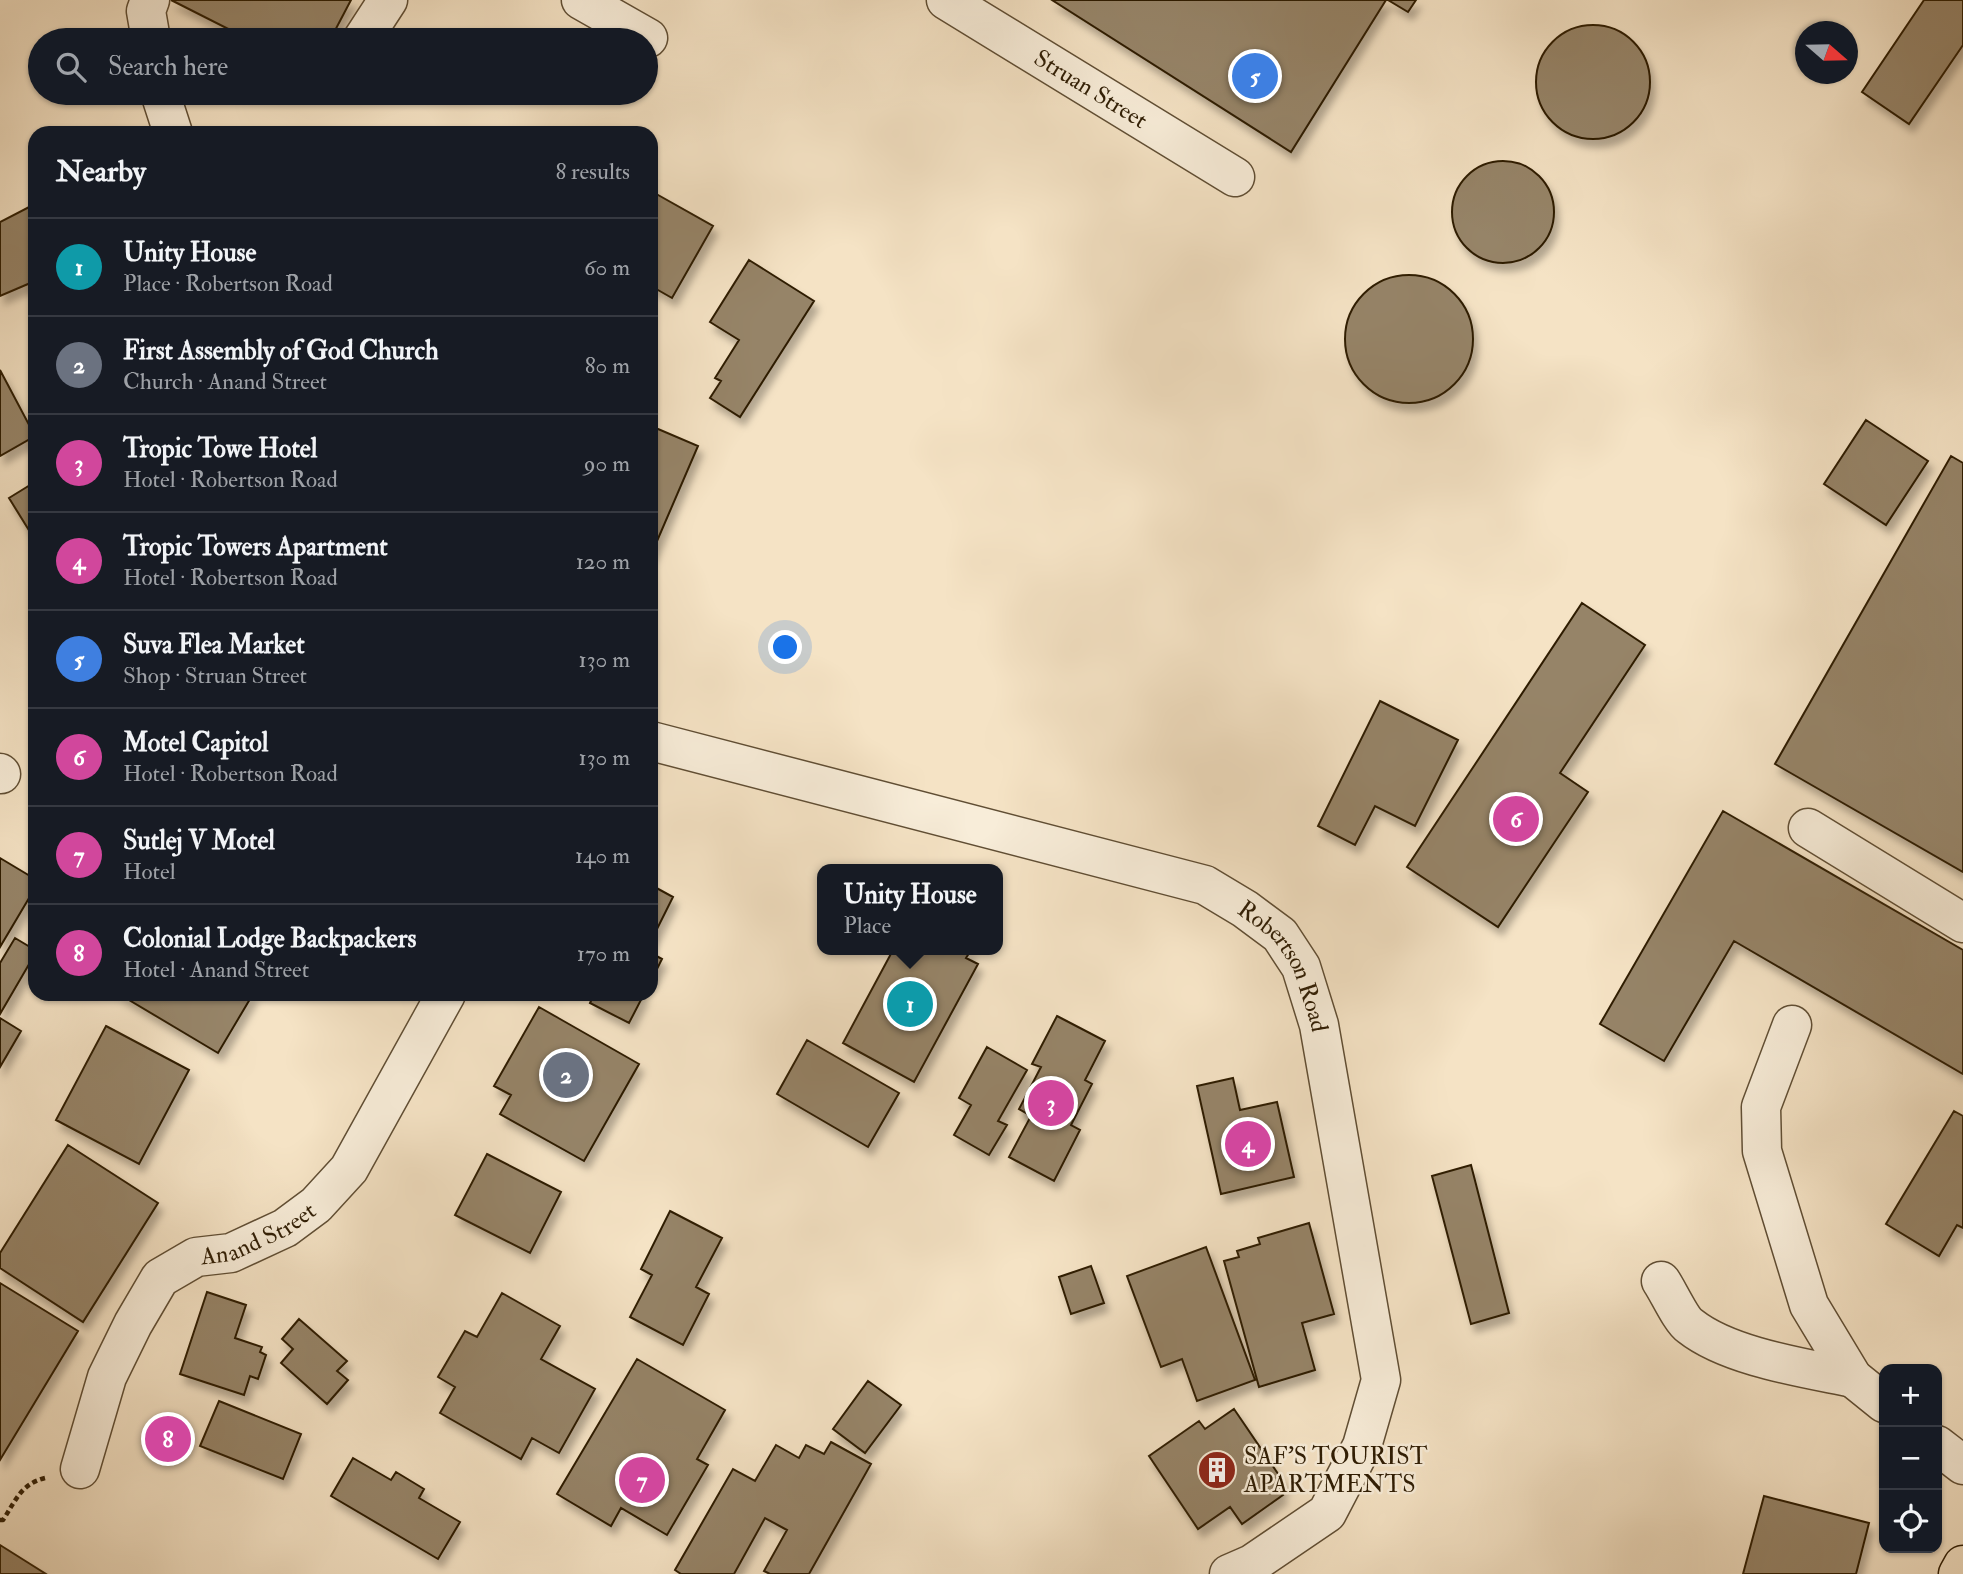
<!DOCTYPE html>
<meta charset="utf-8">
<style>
:root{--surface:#171b24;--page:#242831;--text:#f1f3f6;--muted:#9ea1a6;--line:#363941;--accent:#2563eb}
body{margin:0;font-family:"IM FELL Double Pica",serif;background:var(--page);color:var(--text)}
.controls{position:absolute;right:21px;bottom:21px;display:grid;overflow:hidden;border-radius:14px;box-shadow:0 2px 5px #0004}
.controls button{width:63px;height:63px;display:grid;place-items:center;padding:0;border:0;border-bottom:2px solid var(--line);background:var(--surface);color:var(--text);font:35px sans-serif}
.compass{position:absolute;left:1795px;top:21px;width:63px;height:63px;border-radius:50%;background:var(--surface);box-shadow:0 2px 5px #0004;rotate:110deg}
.you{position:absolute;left:786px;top:648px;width:24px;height:24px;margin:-18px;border:5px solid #fff;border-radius:50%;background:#1a73e8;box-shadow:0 0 0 10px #1a73e833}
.badge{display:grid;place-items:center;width:46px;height:46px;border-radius:50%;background:var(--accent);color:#fff;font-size:23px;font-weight:700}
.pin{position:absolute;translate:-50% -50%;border:4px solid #fff;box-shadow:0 2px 7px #0006}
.popup{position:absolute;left:817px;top:864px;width:186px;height:91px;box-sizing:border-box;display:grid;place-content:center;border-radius:14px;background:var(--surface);filter:drop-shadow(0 2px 5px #0005);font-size:23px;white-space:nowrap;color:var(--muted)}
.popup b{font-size:26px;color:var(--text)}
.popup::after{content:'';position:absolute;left:50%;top:100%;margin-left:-14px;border:14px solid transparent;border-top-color:var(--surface)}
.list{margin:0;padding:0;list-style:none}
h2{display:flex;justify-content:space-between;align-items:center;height:91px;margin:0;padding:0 28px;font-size:30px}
h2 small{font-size:23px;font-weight:400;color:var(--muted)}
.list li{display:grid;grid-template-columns:46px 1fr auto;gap:21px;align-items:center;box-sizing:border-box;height:98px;padding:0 28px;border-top:2px solid var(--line)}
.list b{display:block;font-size:26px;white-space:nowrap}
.list p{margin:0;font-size:23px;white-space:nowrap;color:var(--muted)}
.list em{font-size:23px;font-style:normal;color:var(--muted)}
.icon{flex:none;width:38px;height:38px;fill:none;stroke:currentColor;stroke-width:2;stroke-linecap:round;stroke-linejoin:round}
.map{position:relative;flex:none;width:1963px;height:1574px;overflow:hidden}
.search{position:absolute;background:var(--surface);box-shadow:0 2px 5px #0004;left:28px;top:28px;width:630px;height:77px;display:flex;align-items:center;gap:18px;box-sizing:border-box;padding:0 24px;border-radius:38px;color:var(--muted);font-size:26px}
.panel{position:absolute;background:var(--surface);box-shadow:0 2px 5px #0004;left:28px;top:126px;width:630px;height:875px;border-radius:21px}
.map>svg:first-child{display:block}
</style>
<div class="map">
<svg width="1963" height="1574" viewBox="0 0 1963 1574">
<defs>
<filter id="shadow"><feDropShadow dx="4.5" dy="8" stdDeviation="3.5" flood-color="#0004"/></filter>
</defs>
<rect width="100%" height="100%" fill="#f5e3c5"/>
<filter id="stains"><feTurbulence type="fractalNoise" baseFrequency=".00286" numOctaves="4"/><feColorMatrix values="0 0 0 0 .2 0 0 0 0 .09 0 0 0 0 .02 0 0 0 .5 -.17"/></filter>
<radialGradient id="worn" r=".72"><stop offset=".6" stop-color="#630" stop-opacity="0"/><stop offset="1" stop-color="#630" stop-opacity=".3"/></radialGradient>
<path fill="#968468" stroke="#2f1d04" stroke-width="2" filter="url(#shadow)" d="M171,0H351L330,40H250Z
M1052,0H1386L1291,152Z
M1388,0H1416L1408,12Z
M1924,0H1963V45L1909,124L1862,92Z
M1536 82a57 57 0 1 1 114 0a57 57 0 1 1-114 0Z
M1452 212a51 51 0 1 1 102 0a51 51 0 1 1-102 0Z
M651,191L713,226L672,298L651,286Z
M35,204V281L0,296V222Z
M749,260L814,301L740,417L710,398L721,381L715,378L739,340L710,322Z
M1345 339a64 64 0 1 1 128 0a64 64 0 1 1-128 0Z
M0,370L35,436L0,456Z
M1866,420L1928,461L1886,525L1824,484Z
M651,426L698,446L651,555Z
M1951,456L1963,463V872L1775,764Z
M35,482V540L9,498Z
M1582,603L1645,645L1560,773L1588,792L1498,927L1407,867Z
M1380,701L1458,740L1415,826L1375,806L1355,845L1318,826Z
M1723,811L1963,950V1074L1734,941L1664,1061L1600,1024Z
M0,858L35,879V888L0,947Z
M651,885L673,897L651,941Z
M15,938L35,950V954L0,1014V963Z
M893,950H971L966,958L978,964L914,1082L843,1043Z
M651,953L662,959L651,981Z
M119,994H253L218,1053Z
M594,994H644L629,1023L590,1003Z
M539,1007L639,1064L584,1161L500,1114L511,1095L494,1086Z
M1057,1016L1105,1041L1085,1080L1092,1084L1071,1125L1080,1130L1054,1181L1009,1157L1031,1116L1019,1109L1041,1067L1032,1064Z
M0,1018L21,1031L0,1067Z
M106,1026L189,1070L139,1164L56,1120Z
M807,1040L899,1093L868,1147L777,1094Z
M987,1047L1027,1070L998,1121L1007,1125L989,1155L954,1135L971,1105L959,1098Z
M1233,1078L1240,1110L1277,1102L1294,1177L1221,1194L1197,1086Z
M1954,1111L1963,1116V1228L1957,1225L1939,1256L1886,1224Z
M68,1145L158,1203L83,1322L0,1268V1253Z
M487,1154L561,1192L530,1253L455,1215Z
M1471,1165L1509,1313L1471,1324L1432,1176Z
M670,1211L722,1238L696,1287L709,1294L683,1345L630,1317L652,1275L641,1269Z
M1309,1223L1334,1314L1302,1323L1315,1370L1259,1387L1224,1261L1239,1257L1237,1251L1260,1244L1258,1238Z
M1206,1247L1255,1380L1197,1401L1182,1359L1161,1367L1127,1276Z
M1091,1266L1104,1303L1071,1314L1059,1277Z
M0,1283L78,1331L0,1460Z
M207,1292L246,1305L235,1338L262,1347L260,1352L266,1355L258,1379L250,1376L244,1395L180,1374Z
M502,1293L560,1326L541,1359L595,1389L559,1453L532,1438L521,1459L440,1413L455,1387L438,1377L465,1331L477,1337Z
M299,1319L347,1361L337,1371L348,1380L327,1404L281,1363L293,1349L282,1339Z
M637,1359L725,1410L697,1459L708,1465L667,1535L621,1508L611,1526L557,1494Z
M868,1381L901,1405L865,1453L833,1429Z
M219,1401L301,1434L283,1479L200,1446Z
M1234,1409L1285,1484L1279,1489L1283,1495L1242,1524L1230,1507L1198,1529L1149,1456L1199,1421L1205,1429Z
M831,1442L871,1464L809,1574H770L764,1571L787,1530L765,1518L734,1574H681L675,1570L733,1469L755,1481L776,1445L799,1458L806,1445L824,1454Z
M353,1458L391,1480L396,1472L424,1489L419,1498L460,1522L438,1559L331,1496Z
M1764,1496L1869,1523L1856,1574H1743Z
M0,1545L27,1562L46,1574H0Z"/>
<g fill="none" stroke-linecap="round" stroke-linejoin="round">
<defs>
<g id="minor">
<path d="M150,0L146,11L151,40"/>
<path d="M581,0L648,38"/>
<path id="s1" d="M946,0L1235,177"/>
<path d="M362,40L388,0"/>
<path d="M160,93L173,133"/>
<path id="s2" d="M651,741L1205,885L1245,909L1280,935L1301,967L1319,1025L1381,1380L1362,1446L1327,1513L1252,1564L1229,1574"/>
<path d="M0,773L1,774"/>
<path d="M1808,828L1963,923"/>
<path d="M1792,1025L1761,1107L1762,1151L1809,1305L1853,1378L1884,1403"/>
<path d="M1661,1281C1668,1291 1681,1320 1690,1326C1729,1357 1805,1368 1853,1378"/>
<path d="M1937,1445L1963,1465"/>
<path id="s3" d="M80,1469L107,1377L133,1324L160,1278L196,1257L231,1253L285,1228L316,1205L349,1169L446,994"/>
</g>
<path id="highway" d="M1958,1574L1963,1565"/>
</defs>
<use href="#minor" stroke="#604e34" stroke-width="41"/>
<use href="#highway" stroke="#2f1d04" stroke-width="41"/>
<path stroke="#2f1d04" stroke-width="4.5" stroke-dasharray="5 3.5" stroke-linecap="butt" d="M0,1520H3C16,1500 21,1484 45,1478"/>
<use href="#minor" stroke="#f8edd9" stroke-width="38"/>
<use href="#highway" stroke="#f5e3c5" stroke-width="38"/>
</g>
<defs>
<symbol id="building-disc" viewBox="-11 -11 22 22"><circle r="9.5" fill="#8f2418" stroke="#f8edd9"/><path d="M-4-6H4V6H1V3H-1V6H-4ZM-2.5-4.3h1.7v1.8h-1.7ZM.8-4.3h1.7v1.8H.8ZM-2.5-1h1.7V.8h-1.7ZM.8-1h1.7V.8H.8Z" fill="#fff"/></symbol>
</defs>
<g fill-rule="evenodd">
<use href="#building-disc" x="1195" y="1448" width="44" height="44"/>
</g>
<g text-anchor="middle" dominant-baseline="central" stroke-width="5" stroke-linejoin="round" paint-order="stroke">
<g font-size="24" fill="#2f1d04" stroke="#f8edd9">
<text stroke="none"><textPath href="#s1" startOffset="170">Struan Street</textPath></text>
<text stroke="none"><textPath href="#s2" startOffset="691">Robertson Road</textPath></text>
<text stroke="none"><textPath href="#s3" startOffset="317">Anand Street</textPath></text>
</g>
<g font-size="24" fill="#2f1d04" stroke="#f8edd9" text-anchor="start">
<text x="1244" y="1456">SAF'S TOURIST<tspan x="1244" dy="28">APARTMENTS</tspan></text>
</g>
</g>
<rect width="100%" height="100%" filter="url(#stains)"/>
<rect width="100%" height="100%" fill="url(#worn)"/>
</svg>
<div class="controls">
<button>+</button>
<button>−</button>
<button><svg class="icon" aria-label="locate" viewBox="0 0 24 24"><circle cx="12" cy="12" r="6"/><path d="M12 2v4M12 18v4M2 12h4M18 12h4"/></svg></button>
</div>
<svg class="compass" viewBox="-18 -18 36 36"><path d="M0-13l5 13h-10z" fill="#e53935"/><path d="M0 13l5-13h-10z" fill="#9ea1a6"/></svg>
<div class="you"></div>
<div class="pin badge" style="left:910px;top:1004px;background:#0f9aa8">1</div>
<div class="popup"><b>Unity House</b>Place</div>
<div class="pin badge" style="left:566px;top:1075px;background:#6b7280">2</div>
<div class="pin badge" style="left:1051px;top:1103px;background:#d1479c">3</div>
<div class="pin badge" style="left:1248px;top:1144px;background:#d1479c">4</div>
<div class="pin badge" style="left:1255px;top:76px;background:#3f7fe0">5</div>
<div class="pin badge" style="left:1516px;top:819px;background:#d1479c">6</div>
<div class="pin badge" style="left:642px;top:1480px;background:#d1479c">7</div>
<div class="pin badge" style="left:168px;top:1439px;background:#d1479c">8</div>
<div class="search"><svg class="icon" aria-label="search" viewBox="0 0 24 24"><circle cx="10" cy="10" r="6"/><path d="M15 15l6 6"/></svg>Search here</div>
<section class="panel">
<h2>Nearby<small>8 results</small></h2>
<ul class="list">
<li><span class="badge" style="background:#0f9aa8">1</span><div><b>Unity House</b><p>Place · Robertson Road</p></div><em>60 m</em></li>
<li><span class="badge" style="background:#6b7280">2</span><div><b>First Assembly of God Church</b><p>Church · Anand Street</p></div><em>80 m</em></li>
<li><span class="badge" style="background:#d1479c">3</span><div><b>Tropic Towe Hotel</b><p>Hotel · Robertson Road</p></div><em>90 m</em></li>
<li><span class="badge" style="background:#d1479c">4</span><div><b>Tropic Towers Apartment</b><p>Hotel · Robertson Road</p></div><em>120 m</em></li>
<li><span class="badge" style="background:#3f7fe0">5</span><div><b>Suva Flea Market</b><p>Shop · Struan Street</p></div><em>130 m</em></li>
<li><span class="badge" style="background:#d1479c">6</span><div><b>Motel Capitol</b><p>Hotel · Robertson Road</p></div><em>130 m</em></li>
<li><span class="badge" style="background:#d1479c">7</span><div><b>Sutlej V Motel</b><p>Hotel</p></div><em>140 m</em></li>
<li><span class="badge" style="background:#d1479c">8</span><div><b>Colonial Lodge Backpackers</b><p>Hotel · Anand Street</p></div><em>170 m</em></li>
</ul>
</section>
</div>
